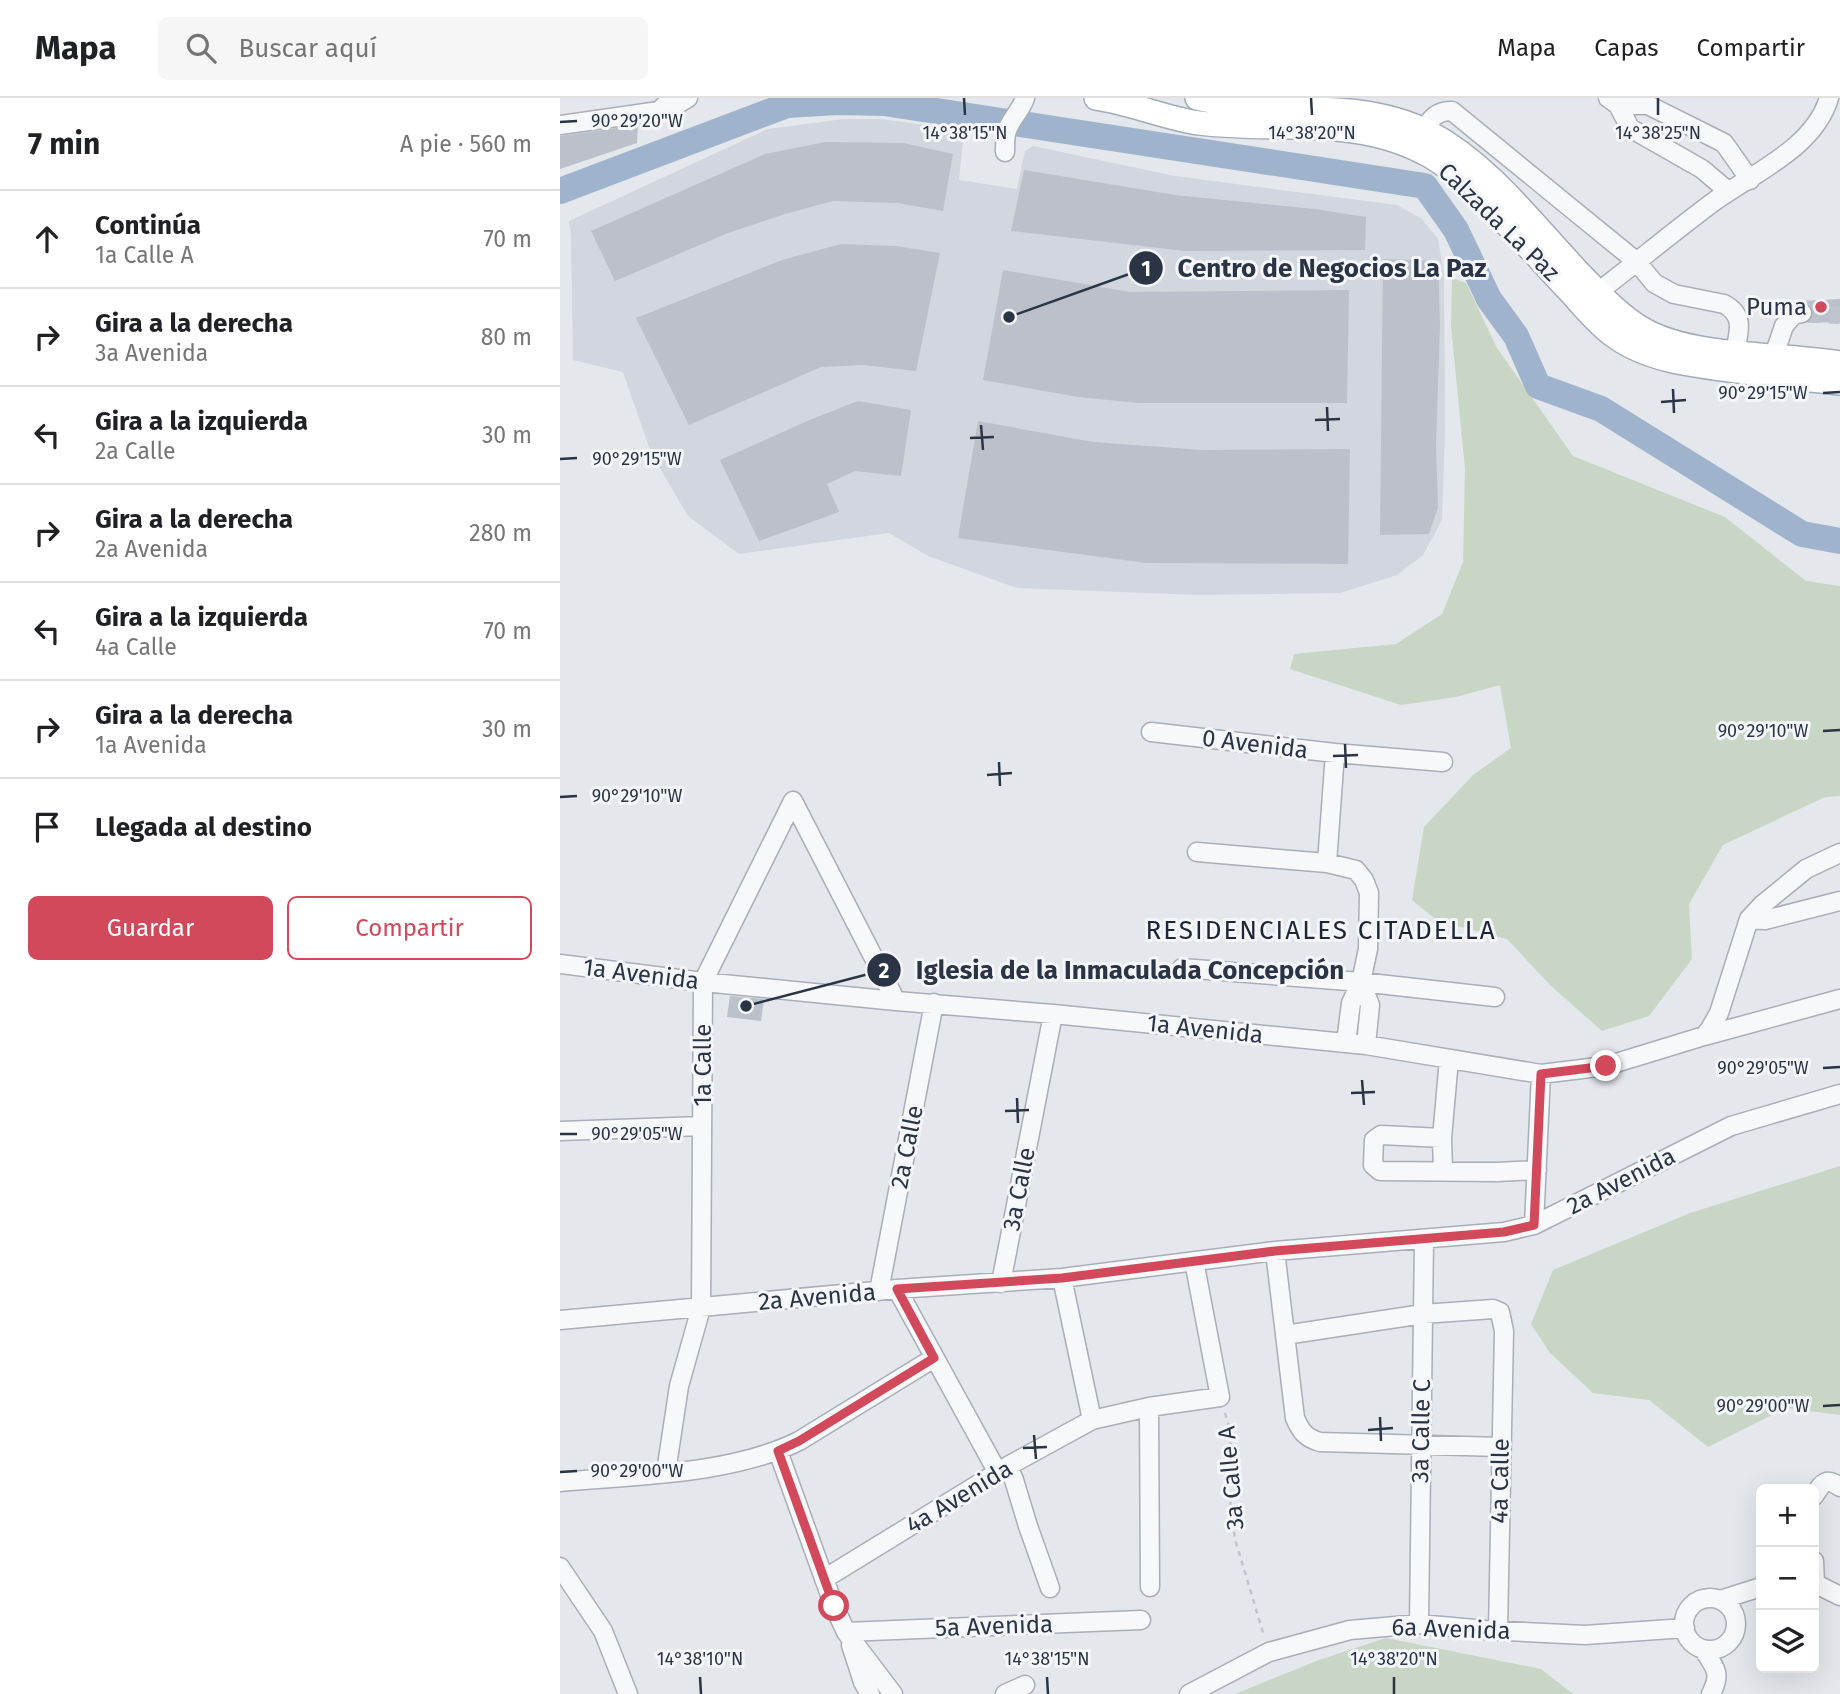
<!DOCTYPE html>
<html lang="es">
<meta charset="utf-8">
<style>
:root{--surface:#fff;--page:#f6f6f6;--text:#202124;--muted:#757577;--line:#e0e0e0;--accent:#d1495b}
body{margin:0;font-family:"Fira Sans",sans-serif;background:var(--page);color:var(--text)}
.controls{position:absolute;right:21px;bottom:21px;display:grid;overflow:hidden;border-radius:10px;box-shadow:0 7px 28px #0002}
.controls button{width:63px;height:63px;display:grid;place-items:center;padding:0;border:0;border-bottom:2px solid var(--line);background:var(--surface);color:var(--text);font:35px sans-serif}
.stop{position:absolute;width:21px;height:21px;margin:-16px;border:5px solid #d1495b;border-radius:50%;background:#fff}
.stop.end{background:#d1495b;border-color:#fff;box-shadow:0 2px 7px #0008}
.list{margin:0;padding:0;list-style:none}
h2{display:flex;justify-content:space-between;align-items:center;height:91px;margin:0;padding:0 28px;font-size:30px}
h2 small{font-size:23px;font-weight:400;color:var(--muted)}
.list li{display:grid;grid-template-columns:46px 1fr auto;gap:21px;align-items:center;box-sizing:border-box;height:98px;padding:0 28px;border-top:2px solid var(--line)}
.list b{display:block;font-size:26px;white-space:nowrap}
.list p{margin:0;font-size:23px;white-space:nowrap;color:var(--muted)}
.list em{font-size:23px;font-style:normal;color:var(--muted)}
.actions{display:flex;gap:14px;padding:21px 28px}
.actions a{flex:1;padding:16px 0;border:2px solid var(--accent);border-radius:10px;text-align:center;font-size:24px;color:var(--accent)}
.actions .main{background:var(--accent);color:#fff}
.icon{flex:none;width:38px;height:38px;fill:none;stroke:currentColor;stroke-width:2;stroke-linecap:round;stroke-linejoin:round}
.map{position:relative;flex:none;width:1280px;height:1596px;overflow:hidden}
header{display:flex;align-items:center;gap:42px;box-sizing:border-box;height:98px;padding:0 35px;background:var(--surface);border-bottom:2px solid var(--line)}
header strong{font-size:33px}
nav{display:flex;gap:38px;margin-inline-start:auto;font-size:24px}
.search{width:490px;height:63px;background:var(--page);display:flex;align-items:center;gap:18px;box-sizing:border-box;padding:0 24px;border-radius:10px;color:var(--muted);font-size:26px}
main{display:flex}
aside{flex:1;background:var(--surface)}
.map>svg:first-child{display:block}
</style>
<header>
<strong>Mapa</strong>
<div class="search"><svg class="icon" aria-label="search" viewBox="0 0 24 24"><circle cx="10" cy="10" r="6"/><path d="M15 15l6 6"/></svg>Buscar aquí</div>
<nav><a>Mapa</a><a>Capas</a><a>Compartir</a></nav>
</header>
<main>
<aside>
<h2>7 min<small>A pie · 560 m</small></h2>
<ul class="list">
<li><svg class="icon" aria-label="ahead" viewBox="0 0 24 24"><path d="M12 20V5M6 11l6-6 6 6"/></svg><div><b>Continúa</b><p>1a Calle A</p></div><em>70 m</em></li>
<li><svg class="icon" aria-label="right" viewBox="0 0 24 24"><path d="M7 20v-9h11M14 6l5 5-5 5"/></svg><div><b>Gira a la derecha</b><p>3a Avenida</p></div><em>80 m</em></li>
<li><svg class="icon" aria-label="left" viewBox="0 0 24 24"><path d="M17 20v-9H6M10 6l-5 5 5 5"/></svg><div><b>Gira a la izquierda</b><p>2a Calle</p></div><em>30 m</em></li>
<li><svg class="icon" aria-label="right" viewBox="0 0 24 24"><path d="M7 20v-9h11M14 6l5 5-5 5"/></svg><div><b>Gira a la derecha</b><p>2a Avenida</p></div><em>280 m</em></li>
<li><svg class="icon" aria-label="left" viewBox="0 0 24 24"><path d="M17 20v-9H6M10 6l-5 5 5 5"/></svg><div><b>Gira a la izquierda</b><p>4a Calle</p></div><em>70 m</em></li>
<li><svg class="icon" aria-label="right" viewBox="0 0 24 24"><path d="M7 20v-9h11M14 6l5 5-5 5"/></svg><div><b>Gira a la derecha</b><p>1a Avenida</p></div><em>30 m</em></li>
<li><svg class="icon" aria-label="arrive" viewBox="0 0 24 24"><path d="M6 21V4h12l-3 4 3 4H6"/></svg><div><b>Llegada al destino</b></div></li>
</ul>
<div class="actions"><a class="main">Guardar</a><a>Compartir</a></div>
</aside>
<div class="map">
<svg width="1280" height="1596" viewBox="0 0 1280 1596">
<rect width="100%" height="100%" fill="#e4e7ec"/>
<path fill="#d2d6de" d="M283,21H320L365,27L391,33L403,42L399,82L457,91L465,53L473,48L615,78L837,107L862,121L878,141L884,177L885,332L882,422L863,457L837,477L780,495L639,497L457,490L368,458L329,435L179,456L128,418L91,355L63,274L13,262L11,138L9,123L208,31Z"/>
<path fill="#c9d6c5" d="M892,180L906,185L937,250L1013,358L1165,419L1246,483L1280,488V698L1265,699L1163,747L1129,806L1132,861L1089,918L1042,933L991,888L947,841L878,823L852,802L864,729L913,677L951,650L940,587L896,599L841,607L730,571L734,556L836,546L882,516L903,464L905,371L891,228Z
M1280,1068V1317L1226,1310L1148,1349L1089,1302L1033,1295L990,1255L971,1226L993,1172L1130,1115Z
M826,1540L981,1571L1013,1596H675L759,1562Z"/>
<g fill="none" stroke-linecap="round" stroke-linejoin="round">
<path stroke="#9fb4cc" stroke-width="26" d="M0,93L227,7L278,4L324,5L865,88L896,132L929,201L956,238L978,288L1041,311L1242,436L1280,443"/>
</g>
<path fill="#bbc0ca" d="M78,27L77,45L0,71V38Z
M265,44L344,45L393,56L383,113L338,105L273,103L225,116L168,135L55,183L31,133L205,56Z
M464,72L615,97L755,111L806,119L805,152L625,153L451,133Z
M281,146L336,148L380,155L356,273L303,267L261,269L129,327L76,220L222,162Z
M823,161L878,163L880,227L876,348L878,409L869,436L820,437Z
M443,172L570,194L789,192L787,305H579L518,299L423,282Z
M1280,201V224L1247,225L1253,219V212L1250,207L1241,203Z
M298,303L351,312L341,378L295,373L267,386L279,414L199,443L160,362L252,321Z
M418,323L533,344L643,352L790,351L788,466L587,465L398,440Z
M170,898L204,901L201,923L167,919Z"/>
<g fill="none" stroke-linecap="round" stroke-linejoin="round">
<path stroke="#bfc3cb" stroke-width="18" stroke-dasharray="18 9" stroke-linecap="butt" d="M1242,215L1280,217"/>
<defs>
<path id="minor" d="M1048,0L1058,7H1088L1164,45L1190,82
M1058,7L1070,30L1142,71L1168,93
M103,12L111,10L128,0
M0,27L99,13L112,0
M863,32C871,21 877,12 892,13L1077,164L1094,185L1114,196L1164,206C1185,217 1179,234 1175,254
M445,54C445,48 445,42 446,36C449,22 461,13 465,0
M1038,194C1076,165 1113,134 1152,105C1191,76 1254,51 1269,0
M1214,257L1224,228L1233,217L1242,215
M591,634L775,655L883,664
M233,703L336,903
M637,754L767,765L796,772L804,782L809,795L808,851L801,884L810,907L806,947
M767,765L775,655
M1189,821L1205,822L1280,803
M0,866L143,884L336,903L493,916L806,947L981,976L1046,968L1144,938L1280,901
M622,870L801,884L935,899
M1144,938L1150,931L1159,915L1189,821L1202,807L1246,771L1280,755
M786,945L791,905L801,884
M0,1033L142,1028
M882,1040L821,1037L814,1042L813,1067L820,1073L937,1074L977,1072
M883,1074L882,1040L889,961
M974,1127L981,976
M715,1153L735,1320C741,1334 746,1340 760,1344L941,1349
M502,1180L532,1322
M441,1185L493,916
M337,1191L438,1375
M319,1193L374,905
M0,1222L337,1191L502,1180L715,1153L944,1134L974,1127L1171,1028L1280,996
M725,1237L863,1216L933,1211L940,1214L944,1233L938,1532
M589,1309L590,1489
M218,1353L274,1508L286,1534L333,1596
M448,1368L454,1382L468,1428L490,1490
M106,1374L119,1288L141,1210L143,884L233,703
M0,1384C76,1377 170,1377 239,1343L374,1260
M1254,1398C1262,1386 1265,1378 1280,1389
M1254,1463L1255,1486
M0,1469L43,1533L68,1596
M264,1481L448,1368L532,1322L589,1309L660,1299L634,1163
M1254,1485L1280,1498
M1124 1526a26 26 0 1 1 52 0a26 26 0 1 1-52 0Z
M1160,1502L1201,1489
M859,1526L864,1141
M286,1534L581,1522
M291,1547L303,1584L310,1596
M1144,1552C1155,1571 1162,1574 1151,1596
M445,1596L465,1587
M629,1596L709,1554L790,1532L859,1526L926,1532L1025,1537L1125,1530"/>
<path id="major" d="M536,0C572,5 604,20 639,25C717,35 797,17 868,57C890,69 907,87 925,104C954,133 981,163 1009,193C1023,208 1037,226 1054,238C1091,265 1141,268 1185,274C1217,278 1248,282 1280,285
M637,0C655,4 675,9 694,10C754,12 814,6 870,35C934,69 980,136 1031,187C1047,204 1066,223 1088,234C1140,260 1221,255 1280,265"/>
</defs>
<use href="#minor" stroke="#a9aeb7" stroke-width="21"/>
<use href="#major" stroke="#a3abb8" stroke-width="26"/>
<path stroke="#c2c5cb" stroke-width="2.5" stroke-dasharray="5 5" stroke-linecap="butt" d="M665,1315L671,1335L668,1386L675,1441L704,1538"/>
<use href="#minor" stroke="#f7f8fa" stroke-width="18"/>
<use href="#major" stroke="#fff" stroke-width="23"/>
</g>
<g fill="none" stroke-linecap="round" stroke-linejoin="round">
<path stroke="#d1495b" stroke-width="9" d="M274,1508L218,1353L239,1343L374,1260L337,1191L502,1180L715,1153L944,1134L974,1127L981,976L1046,968"/>
</g>
<path fill="none" stroke="#2b3445" stroke-width="2.5" d="M404,0L405,17M751,0L752,17M1098,0V17M0,24L17,23M1113,291L1114,315M1263,295L1280,294M1101,304L1126,302M767,309L768,333M755,322L780,321M421,327L423,352M410,340L434,339M0,361L17,360M1263,633L1280,632M785,646L786,670M773,658L798,657M439,664L440,688M427,677L452,675M0,699L17,698M1263,970L1280,969M802,982L804,1007M791,995L815,994M457,1000L458,1025M445,1013L469,1012M0,1036H17M1263,1308L1280,1307M820,1319L821,1343M808,1332L833,1330M474,1337L476,1361M463,1350L487,1349M0,1374L17,1373M140,1579L141,1596M487,1579L488,1596M834,1579V1596"/>
<circle fill="#d1495b" stroke="#f4f6f9" stroke-width="2.5" cx="1261" cy="209" r="7"/>
<g text-anchor="middle" dominant-baseline="central" stroke-width="6" stroke-linejoin="round" paint-order="stroke">
<g font-size="24" fill="#2b3445" stroke="#f4f6f9">
<text transform="translate(939 124) rotate(44)">Calzada La Paz</text>
<text transform="translate(695 646) rotate(7)">0 Avenida</text>
<text transform="translate(81 876) rotate(7)">1a Avenida</text>
<text transform="translate(645 931) rotate(6)">1a Avenida</text>
<text transform="translate(143 967) rotate(-90)">1a Calle</text>
<text transform="translate(347 1049) rotate(-79)">2a Calle</text>
<text transform="translate(1061 1083) rotate(-27)">2a Avenida</text>
<text transform="translate(459 1091) rotate(-79)">3a Calle</text>
<text transform="translate(257 1199) rotate(-5)">2a Avenida</text>
<text transform="translate(861 1333) rotate(-89)">3a Calle C</text>
<text transform="translate(671 1380) rotate(-95)">3a Calle A</text>
<text transform="translate(940 1383) rotate(-89)">4a Calle</text>
<text transform="translate(399 1399) rotate(-31)">4a Avenida</text>
<text transform="translate(434 1528) rotate(-2)">5a Avenida</text>
<text transform="translate(891 1531) rotate(2)">6a Avenida</text>
</g>
<g font-size="24" fill="#2b3445" stroke="#f4f6f9" text-anchor="end">
<text x="1247" y="209">Puma</text>
</g>
<g font-size="26" letter-spacing="2" fill="#1d2536" stroke="#f4f6f9">
<text x="761" y="832">RESIDENCIALES CITADELLA</text>
</g>
</g>
<g font-size="18" text-anchor="middle" fill="#2b3445" stroke="#f4f6f9" stroke-width="6" stroke-linejoin="round" paint-order="stroke">
<text x="77" y="29">90°29'20"W</text>
<text x="405" y="41">14°38'15"N</text>
<text x="752" y="41">14°38'20"N</text>
<text x="1098" y="41">14°38'25"N</text>
<text x="1203" y="301">90°29'15"W</text>
<text x="77" y="367">90°29'15"W</text>
<text x="1203" y="639">90°29'10"W</text>
<text x="77" y="704">90°29'10"W</text>
<text x="1203" y="976">90°29'05"W</text>
<text x="77" y="1042">90°29'05"W</text>
<text x="1203" y="1314">90°29'00"W</text>
<text x="77" y="1379">90°29'00"W</text>
<text x="140" y="1567">14°38'10"N</text>
<text x="487" y="1567">14°38'15"N</text>
<text x="834" y="1567">14°38'20"N</text>
</g>
<path fill="none" stroke="#2b3445" stroke-width="2.5" d="M449 219L586 170M186 908L324 872"/>
<g fill="#2b3445" stroke="#f4f6f9" stroke-width="2.5">
<circle cx="449" cy="219" r="7"/>
<circle cx="186" cy="908" r="7"/>
<circle cx="586" cy="170" r="18"/>
<circle cx="324" cy="872" r="18"/>
</g>
<g font-size="21" text-anchor="middle" font-weight="bold" fill="#fff">
<text x="586" y="178">1</text>
<text x="324" y="880">2</text>
</g>
<g font-size="26" text-anchor="middle" font-weight="bold" fill="#2b3445" stroke="#f4f6f9" stroke-width="6" stroke-linejoin="round" paint-order="stroke">
<text x="772" y="179">Centro de Negocios La Paz</text>
<text x="570" y="881">Iglesia de la Inmaculada Concepción</text>
</g>
</svg>
<div class="controls">
<button>+</button>
<button>−</button>
<button><svg class="icon" aria-label="layers" viewBox="0 0 24 24"><path d="M12 4l9 5-9 5-9-5zM3 14l9 5 9-5"/></svg></button>
</div>
<div class="stop" style="left:274px;top:1508px"></div>
<div class="stop end" style="left:1046px;top:968px"></div>
</div>
</main>
